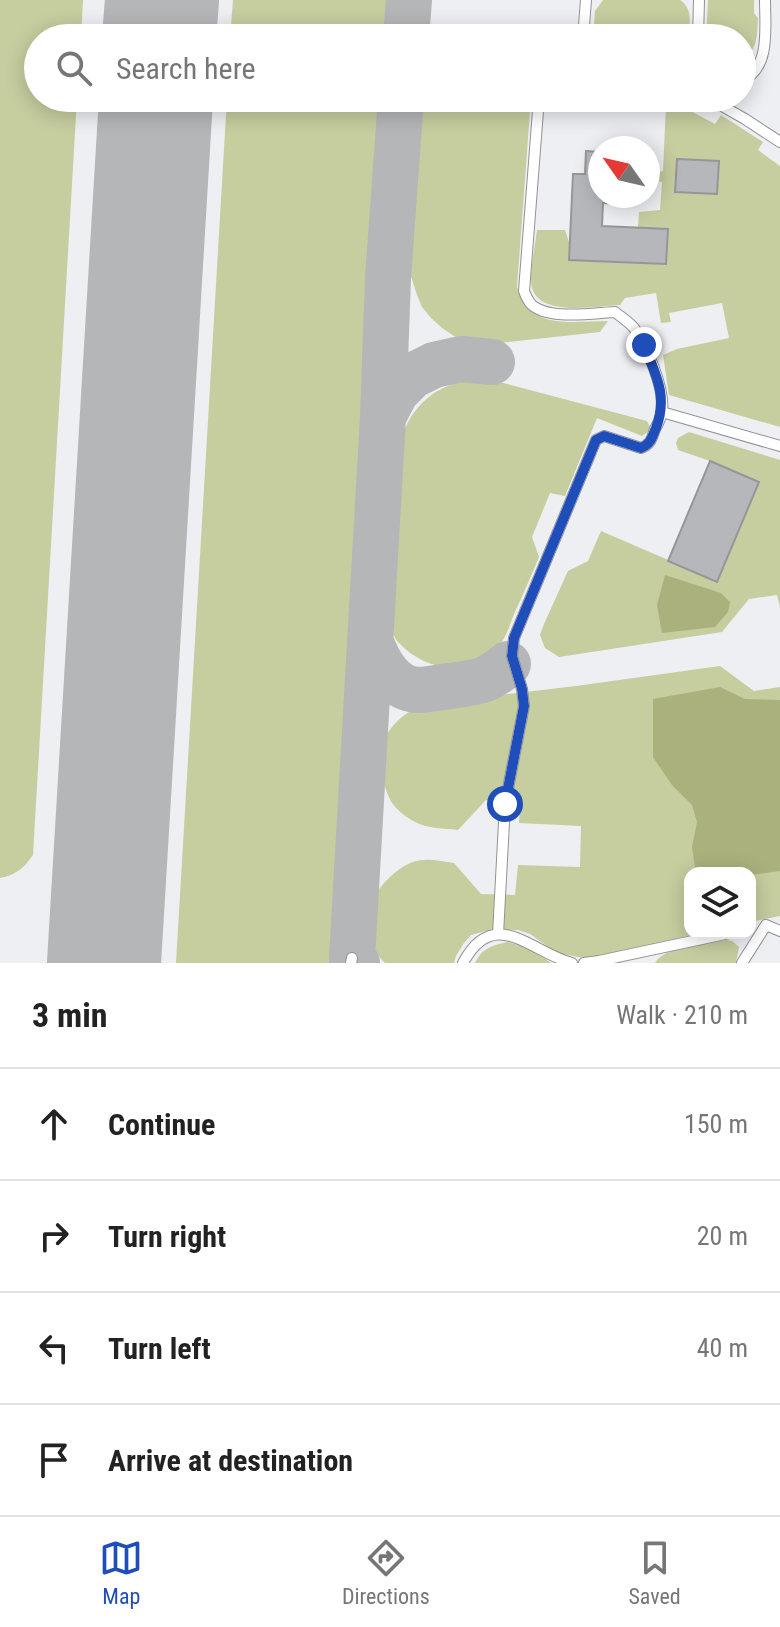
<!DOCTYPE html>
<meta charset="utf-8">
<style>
:root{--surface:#fff;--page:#f6f6f6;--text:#222;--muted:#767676;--line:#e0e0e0;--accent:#1f4ebb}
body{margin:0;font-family:"Roboto Condensed",sans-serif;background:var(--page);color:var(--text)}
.controls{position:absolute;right:24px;bottom:24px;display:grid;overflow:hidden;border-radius:16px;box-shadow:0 4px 20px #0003}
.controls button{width:72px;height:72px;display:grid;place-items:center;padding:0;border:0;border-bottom:2px solid var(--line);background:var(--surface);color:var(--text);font:40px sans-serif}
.compass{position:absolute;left:588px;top:136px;width:72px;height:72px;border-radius:50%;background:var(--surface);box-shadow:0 4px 20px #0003;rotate:304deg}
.stop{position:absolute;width:24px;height:24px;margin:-18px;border:6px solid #1f4ebb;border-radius:50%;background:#fff}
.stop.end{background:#1f4ebb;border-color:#fff;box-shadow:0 2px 8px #0008}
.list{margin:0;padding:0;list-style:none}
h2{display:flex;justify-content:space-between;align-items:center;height:104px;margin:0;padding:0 32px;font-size:34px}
h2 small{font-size:26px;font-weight:400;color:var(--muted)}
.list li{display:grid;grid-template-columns:52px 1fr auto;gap:24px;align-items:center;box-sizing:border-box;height:112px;padding:0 32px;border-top:2px solid var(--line)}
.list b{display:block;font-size:30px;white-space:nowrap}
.list em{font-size:26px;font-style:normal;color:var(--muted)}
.icon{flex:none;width:44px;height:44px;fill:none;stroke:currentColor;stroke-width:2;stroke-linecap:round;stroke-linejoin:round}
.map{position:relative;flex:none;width:780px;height:963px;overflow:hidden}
.search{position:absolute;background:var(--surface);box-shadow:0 4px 20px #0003;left:24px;right:24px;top:24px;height:88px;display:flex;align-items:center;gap:20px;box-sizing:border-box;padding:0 28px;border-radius:44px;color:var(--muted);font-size:30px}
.sheet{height:552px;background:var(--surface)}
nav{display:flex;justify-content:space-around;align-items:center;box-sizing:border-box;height:112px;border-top:2px solid var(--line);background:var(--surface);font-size:22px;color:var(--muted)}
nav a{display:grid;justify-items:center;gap:4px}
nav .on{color:var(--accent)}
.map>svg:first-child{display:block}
</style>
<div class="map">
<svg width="780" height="963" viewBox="0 0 780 963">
<rect width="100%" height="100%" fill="#eeeff2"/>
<path fill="#c6cd9f" d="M0,0H83L81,38H38V98H77L33,855C24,868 16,875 0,878Z
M233,0H390L388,38H230Z
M603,0H680C693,9 690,23 688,38H593L595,11Z
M708,0H754V13L758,18C757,38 758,47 742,62V38H706Z
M227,98H385L334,963H176Z
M418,98H531L517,287C529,331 571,321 608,321L600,332L490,344L471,342L454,336L442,328L431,318L422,307L417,295L408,267Z
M655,98H669L670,100L715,124L721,115L763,142L758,150L780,166V427L669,395L663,355L677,349L729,338L722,303L669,313L671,322L661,323L656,293L625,298L620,305C595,306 532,319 531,281C531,264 535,246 537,230H565L570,245V260L666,264L668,229L638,227L639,212L660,210L662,182L650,180L652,172L663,171L666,105L655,102Z
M479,379L492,380L647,421L650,427L649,431L642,436L597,418L565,496L550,493L532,537L539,557C531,576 523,595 514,614C510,624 507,635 501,643C473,679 427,673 398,642C392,635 389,623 386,614L399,445C411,404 436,383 479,379Z
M689,432L780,460V607L777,595L749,599L722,632L559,657L545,648L540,635L544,624L568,571L588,561L601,531L717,581L710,461L678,450L676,443L678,438Z
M720,666L754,691L780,687V916L750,922V873H690V933H701L589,959L557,953L530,934L518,930L493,929L471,935L464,943L456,956L454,963H385C382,960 379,957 377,953C372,944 369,914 372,903C377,887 395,870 410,863C424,857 440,861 454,863L481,894L515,895L518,865L580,867L581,826L519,823L520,800H486L458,830C443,828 428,829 415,822C394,810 388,801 383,778C373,741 395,713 430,703L576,686Z
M726,940L732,941L739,947L736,963H655C666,945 706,944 726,940Z
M508,942L534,950L551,963H475C482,948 493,945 508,942Z"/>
<path fill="#aab17d" d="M665,575L721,593L730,602L728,612L715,627L662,633L657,605Z
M720,687L745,699L780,700V871L750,875V873H696L692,847L697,822L692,805L672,785L653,757V699Z"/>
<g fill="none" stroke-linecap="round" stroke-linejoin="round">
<path stroke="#b5b6b8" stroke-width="46" d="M161,0L162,2
M406,38L409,0
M383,417L396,392L412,376L434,365L461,359L492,362
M370,640C378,662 393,690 420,690C430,689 441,687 451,686C478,682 487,682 508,664
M357,963L352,958L383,417L388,278L401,98"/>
<path stroke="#b5b6b8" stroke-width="114" d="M159,38L162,0
M104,963L156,98"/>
</g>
<path fill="#b6b7bb" stroke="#96969a" stroke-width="2" d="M586,151L600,152V196H618V204L603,203L602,226L668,229L666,264L569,260L573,174H585Z
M677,159L719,161L717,194L675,192Z
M710,461L759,482L717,582L668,561Z"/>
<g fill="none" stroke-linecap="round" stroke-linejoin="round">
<defs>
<path id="service" d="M583,38L586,0
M698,38L699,0
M742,80C771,69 765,26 765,0
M708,98L745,119L780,142
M662,412L780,446
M498,934L505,804L524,706L522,689L512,656L514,638L596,440L604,436L641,448C651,444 652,438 655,429C658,424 661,417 662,411C665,390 647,345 634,328C629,322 621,317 615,312C593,313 546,321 530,303C528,300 525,294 524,291L539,98
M351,963L352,958
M463,963C494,904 532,953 572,963
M584,963L599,961L730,933
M742,963L766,925L780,931"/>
</defs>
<use href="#service" stroke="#919295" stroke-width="12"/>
<use href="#service" stroke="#fff" stroke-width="10"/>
</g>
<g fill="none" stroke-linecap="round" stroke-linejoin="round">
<path stroke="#1f4ebb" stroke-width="10" d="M505,804L524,706L522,689L512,656L514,638L596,440L604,436L641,448C651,444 652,437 656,428C668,396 656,375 644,345"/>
</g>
</svg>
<div class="controls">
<button><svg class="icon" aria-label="layers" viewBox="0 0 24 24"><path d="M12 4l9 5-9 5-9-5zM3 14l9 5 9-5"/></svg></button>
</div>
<svg class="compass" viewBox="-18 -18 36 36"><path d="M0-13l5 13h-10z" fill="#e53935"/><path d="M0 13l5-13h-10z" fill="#767676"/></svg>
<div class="stop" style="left:505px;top:804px"></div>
<div class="stop end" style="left:644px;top:345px"></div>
<div class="search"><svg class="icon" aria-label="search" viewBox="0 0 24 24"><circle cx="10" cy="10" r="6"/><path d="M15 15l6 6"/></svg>Search here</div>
</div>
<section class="sheet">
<h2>3 min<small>Walk · 210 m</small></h2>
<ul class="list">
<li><svg class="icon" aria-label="ahead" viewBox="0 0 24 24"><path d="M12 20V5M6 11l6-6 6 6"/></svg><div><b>Continue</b></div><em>150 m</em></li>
<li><svg class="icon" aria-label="right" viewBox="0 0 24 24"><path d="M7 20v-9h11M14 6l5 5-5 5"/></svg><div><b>Turn right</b></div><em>20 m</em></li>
<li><svg class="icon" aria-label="left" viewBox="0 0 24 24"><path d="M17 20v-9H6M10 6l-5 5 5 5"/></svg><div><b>Turn left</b></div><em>40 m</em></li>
<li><svg class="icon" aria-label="arrive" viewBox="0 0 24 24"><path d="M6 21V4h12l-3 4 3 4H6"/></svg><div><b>Arrive at destination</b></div></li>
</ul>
</section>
<nav>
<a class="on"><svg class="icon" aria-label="map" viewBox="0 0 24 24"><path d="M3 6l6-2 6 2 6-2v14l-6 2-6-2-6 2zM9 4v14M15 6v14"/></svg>Map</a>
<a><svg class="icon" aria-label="directions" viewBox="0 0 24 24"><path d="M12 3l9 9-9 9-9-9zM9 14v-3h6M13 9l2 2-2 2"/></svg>Directions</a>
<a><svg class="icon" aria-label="saved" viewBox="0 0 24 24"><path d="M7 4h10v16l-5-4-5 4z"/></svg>Saved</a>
</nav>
